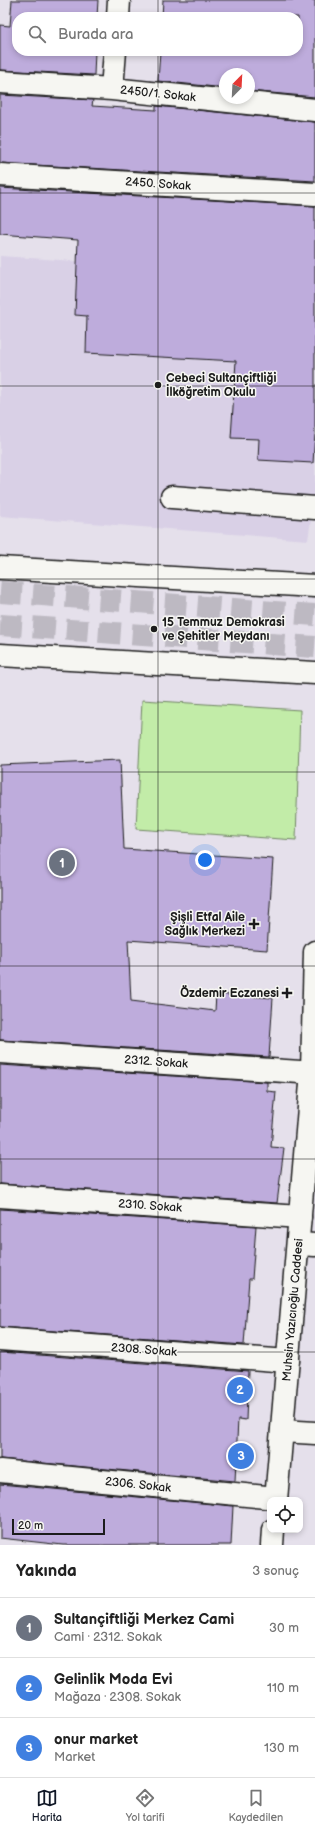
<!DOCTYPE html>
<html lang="tr">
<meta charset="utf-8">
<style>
:root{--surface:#fff;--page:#f6f6f6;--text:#222;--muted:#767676;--line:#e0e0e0;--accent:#111827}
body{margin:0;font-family:"Balsamiq Sans",sans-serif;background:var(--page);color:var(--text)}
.controls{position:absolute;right:12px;bottom:12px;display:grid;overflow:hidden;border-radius:8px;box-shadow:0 2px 6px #0003}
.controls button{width:36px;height:36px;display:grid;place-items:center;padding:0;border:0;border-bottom:1px solid var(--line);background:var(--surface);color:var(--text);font:20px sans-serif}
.compass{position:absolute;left:219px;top:68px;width:36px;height:36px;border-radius:50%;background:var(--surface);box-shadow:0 2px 6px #0003;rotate:24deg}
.scale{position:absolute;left:12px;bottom:10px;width:93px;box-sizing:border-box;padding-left:4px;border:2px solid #1c1c1c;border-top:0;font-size:11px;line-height:14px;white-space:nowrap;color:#1c1c1c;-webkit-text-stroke:3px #f6f6f2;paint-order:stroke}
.you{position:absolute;left:205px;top:860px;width:14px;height:14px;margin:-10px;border:3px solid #fff;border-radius:50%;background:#1a73e8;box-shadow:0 0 0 6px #1a73e833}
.badge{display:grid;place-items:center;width:26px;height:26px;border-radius:50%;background:var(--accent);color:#fff;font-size:13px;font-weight:700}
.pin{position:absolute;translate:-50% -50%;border:2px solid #fff;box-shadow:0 1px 4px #0006}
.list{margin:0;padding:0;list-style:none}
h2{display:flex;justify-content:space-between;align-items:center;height:52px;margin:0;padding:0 16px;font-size:17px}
h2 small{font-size:13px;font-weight:400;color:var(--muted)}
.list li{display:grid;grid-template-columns:26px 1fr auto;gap:12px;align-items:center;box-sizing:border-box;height:60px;padding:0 16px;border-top:1px solid var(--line)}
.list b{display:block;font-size:15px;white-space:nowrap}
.list p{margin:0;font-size:13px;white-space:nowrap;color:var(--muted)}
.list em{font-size:13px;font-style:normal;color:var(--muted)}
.icon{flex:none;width:22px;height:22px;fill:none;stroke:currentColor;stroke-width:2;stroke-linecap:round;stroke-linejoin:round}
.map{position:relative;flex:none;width:315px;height:1545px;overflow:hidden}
.search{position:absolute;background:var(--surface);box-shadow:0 2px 6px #0003;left:12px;right:12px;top:12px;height:44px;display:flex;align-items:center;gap:10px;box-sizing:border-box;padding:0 14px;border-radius:16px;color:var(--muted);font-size:15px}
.sheet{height:232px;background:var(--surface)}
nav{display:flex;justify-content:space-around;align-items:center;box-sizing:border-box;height:56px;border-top:1px solid var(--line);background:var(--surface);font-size:11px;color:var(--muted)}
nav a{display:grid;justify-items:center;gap:2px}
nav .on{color:var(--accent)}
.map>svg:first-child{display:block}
</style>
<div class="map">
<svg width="315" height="1545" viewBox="0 0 315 1545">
<rect width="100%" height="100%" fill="#e5e0eb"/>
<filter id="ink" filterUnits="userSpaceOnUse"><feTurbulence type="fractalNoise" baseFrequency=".025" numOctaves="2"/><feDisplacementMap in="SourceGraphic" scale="8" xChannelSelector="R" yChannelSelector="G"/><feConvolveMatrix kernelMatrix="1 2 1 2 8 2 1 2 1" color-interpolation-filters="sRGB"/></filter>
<g filter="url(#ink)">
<path fill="#d9d0e6" d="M0,256L315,277V492L308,540L0,516Z"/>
<path fill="#c2eca8" stroke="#6f8462" d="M142,700L300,710L296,840L136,829Z"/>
<path fill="#beacdc" stroke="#1c1c1c" d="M12,0H98L97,17H17V51H95L94,75L0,70V25L10,26Z
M163,0H315V97L249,91V74H225V88L158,81L160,51H298V17H162Z
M0,95L93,100L92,106L156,110V106L315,122V181L0,163Z
M0,188L315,206V433L313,463L258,460L259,439L231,438L236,361L86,353L87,316L75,315L78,240L0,234Z
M120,760L124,849L273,859L267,950L128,940L131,1001L215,1011L216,994L273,998L269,1057L0,1040V765Z
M0,1065L267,1082V1091L276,1092L271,1147L284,1148L277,1203L0,1184Z
M0,1209L256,1226L252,1279H249L244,1345L0,1327Z
M0,1352L248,1371L246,1420L238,1419L235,1481L0,1459Z
M0,1484L233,1506L231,1545H63L0,1538Z"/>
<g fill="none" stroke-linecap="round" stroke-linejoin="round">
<path stroke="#bdb9c2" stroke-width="22" stroke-dasharray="22 11" stroke-linecap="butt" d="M0,592L315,615
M0,625L315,647"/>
<defs>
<path id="minor" d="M118,17L119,0
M0,82L112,89L315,110
M112,89L115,51
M0,175L315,194
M172,497L315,508
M0,568L315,586
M0,655L315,673
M0,1052L315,1073
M0,1196L300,1217
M299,1244L315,1245
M0,1339L288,1361
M282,1431L315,1433
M0,1471L276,1498"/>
<path id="major" d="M276,1500L312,1072L315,952
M272,1545L273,1530"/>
</defs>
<use href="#minor" stroke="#1c1c1c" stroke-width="25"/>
<use href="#major" stroke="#1c1c1c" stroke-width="25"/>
<use href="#minor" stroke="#f6f6f2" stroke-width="22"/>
<use href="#major" stroke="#f6f6f2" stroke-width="22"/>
</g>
</g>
<path fill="none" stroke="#1c1c1c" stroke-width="1" stroke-opacity="0.55" d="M158,0V17M158,51V1545M0,193H315M0,386H315M0,579H315M0,772H315M0,966H315M0,1159H315M0,1352H315"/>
<g fill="#1c1c1c" stroke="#f6f6f2" stroke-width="1.5">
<circle cx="158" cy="385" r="4"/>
<circle cx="154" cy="629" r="4"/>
<path d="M252 918h4v4h4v4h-4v4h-4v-4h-4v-4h4z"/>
<path d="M285 987h4v4h4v4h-4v4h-4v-4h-4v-4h4z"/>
</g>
<g text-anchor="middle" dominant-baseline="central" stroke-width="3" stroke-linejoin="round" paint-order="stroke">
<g font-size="12" fill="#1c1c1c" stroke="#f6f6f2">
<text transform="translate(158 94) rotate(6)">2450/1. Sokak</text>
<text transform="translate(158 184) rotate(4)">2450. Sokak</text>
<text transform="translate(156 1062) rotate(4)">2312. Sokak</text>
<text transform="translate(150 1206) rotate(4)">2310. Sokak</text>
<text transform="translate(293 1310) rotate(-85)">Muhsin Yazıcıoğlu Caddesi</text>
<text transform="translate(144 1350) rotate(4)">2308. Sokak</text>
<text transform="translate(138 1485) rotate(6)">2306. Sokak</text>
</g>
<g font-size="12" font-weight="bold" fill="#1c1c1c" stroke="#f6f6f2" text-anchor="start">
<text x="166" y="378">Cebeci Sultançiftliği<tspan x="166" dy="14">İlköğretim Okulu</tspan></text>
<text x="162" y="622">15 Temmuz Demokrasi<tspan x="162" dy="14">ve Şehitler Meydanı</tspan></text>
<text x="245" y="917" text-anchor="end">Şişli Etfal Aile<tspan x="245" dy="14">Sağlık Merkezi</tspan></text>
<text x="279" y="993" text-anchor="end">Özdemir Eczanesi</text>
</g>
</g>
</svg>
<div class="controls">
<button><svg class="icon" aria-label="locate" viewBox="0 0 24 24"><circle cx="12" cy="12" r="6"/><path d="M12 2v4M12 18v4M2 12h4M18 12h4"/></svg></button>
</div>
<svg class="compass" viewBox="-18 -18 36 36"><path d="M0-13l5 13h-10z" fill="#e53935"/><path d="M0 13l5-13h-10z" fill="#767676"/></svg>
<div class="scale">20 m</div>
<div class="you"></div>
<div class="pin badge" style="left:62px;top:863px;background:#6b7280">1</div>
<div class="pin badge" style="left:240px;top:1390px;background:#3f7fe0">2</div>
<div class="pin badge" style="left:241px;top:1456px;background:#3f7fe0">3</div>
<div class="search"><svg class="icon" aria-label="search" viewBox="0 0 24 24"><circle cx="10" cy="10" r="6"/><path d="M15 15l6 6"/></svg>Burada ara</div>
</div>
<section class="sheet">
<h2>Yakında<small>3 sonuç</small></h2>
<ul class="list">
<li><span class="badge" style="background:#6b7280">1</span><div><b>Sultançiftliği Merkez Cami</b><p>Cami · 2312. Sokak</p></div><em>30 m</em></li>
<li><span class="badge" style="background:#3f7fe0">2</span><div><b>Gelinlik Moda Evi</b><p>Mağaza · 2308. Sokak</p></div><em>110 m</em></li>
<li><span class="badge" style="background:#3f7fe0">3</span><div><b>onur market</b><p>Market</p></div><em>130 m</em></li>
</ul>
</section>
<nav>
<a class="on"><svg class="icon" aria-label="map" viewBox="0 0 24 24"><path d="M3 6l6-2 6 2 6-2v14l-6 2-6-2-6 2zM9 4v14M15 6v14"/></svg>Harita</a>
<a><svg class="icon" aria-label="directions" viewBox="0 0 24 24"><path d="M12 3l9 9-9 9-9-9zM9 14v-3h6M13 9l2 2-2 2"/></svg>Yol tarifi</a>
<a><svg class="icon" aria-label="saved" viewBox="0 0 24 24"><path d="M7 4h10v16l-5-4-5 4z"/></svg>Kaydedilen</a>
</nav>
